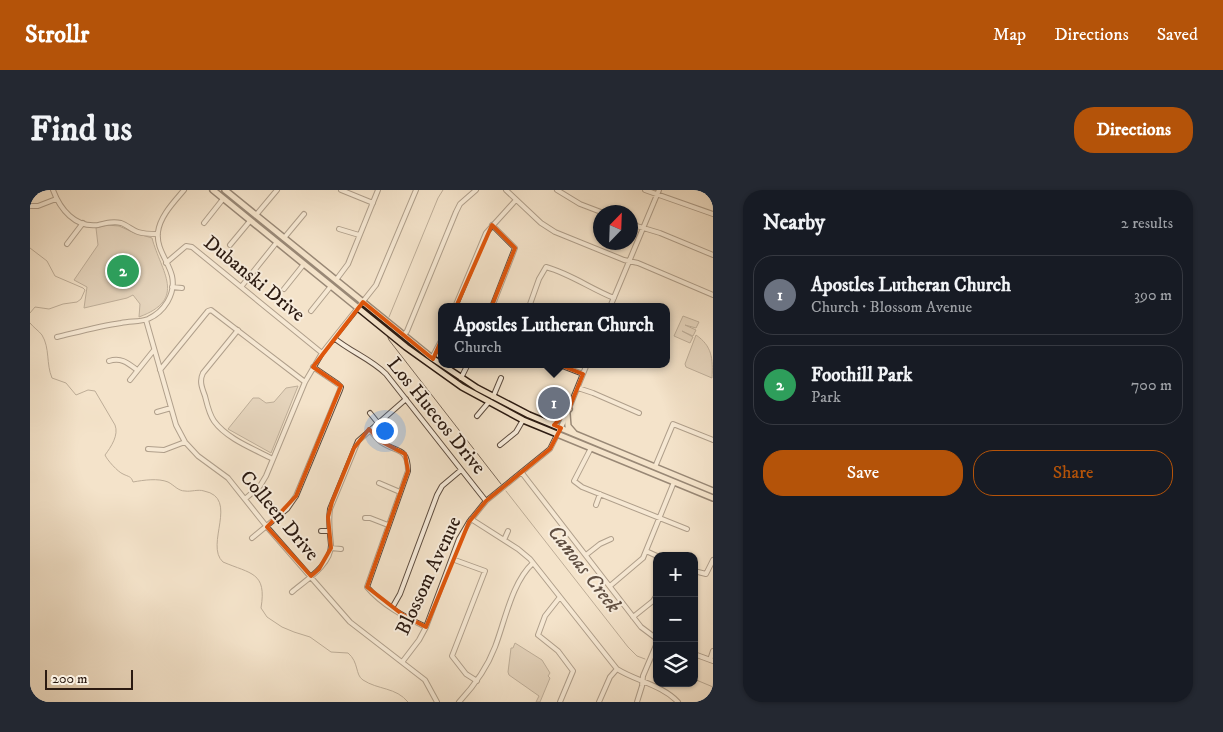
<!DOCTYPE html>
<meta charset="utf-8">
<style>
:root{--surface:#171b24;--page:#242831;--text:#f1f3f6;--muted:#9ea1a6;--line:#363941;--accent:#b45309}
body{margin:0;font-family:"IM FELL DW Pica",serif;background:var(--page);color:var(--text)}
.controls{position:absolute;right:15px;bottom:15px;display:grid;overflow:hidden;border-radius:10px;box-shadow:0 1px 4px #0004}
.controls button{width:45px;height:45px;display:grid;place-items:center;padding:0;border:0;border-bottom:1px solid var(--line);background:var(--surface);color:var(--text);font:25px sans-serif}
.compass{position:absolute;left:563px;top:15px;width:45px;height:45px;border-radius:50%;background:var(--surface);box-shadow:0 1px 4px #0004;rotate:23deg}
.scale{position:absolute;left:15px;bottom:12px;width:88px;box-sizing:border-box;padding-left:5px;border:2px solid #2b1a11;border-top:0;font-size:14px;line-height:18px;white-space:nowrap;color:#2b1a11;-webkit-text-stroke:4px #f8eddd;paint-order:stroke}
.you{position:absolute;left:354px;top:240px;width:18px;height:18px;margin:-12px;border:4px solid #fff;border-radius:50%;background:#1a73e8;box-shadow:0 0 0 8px #1a73e833}
.badge{display:grid;place-items:center;width:32px;height:32px;border-radius:50%;background:var(--accent);color:#fff;font-size:16px;font-weight:700}
.pin{position:absolute;translate:-50% -50%;border:2px solid #fff;box-shadow:0 1px 5px #0006}
.popup{position:absolute;left:408px;top:113px;width:232px;height:65px;box-sizing:border-box;display:grid;place-content:center;border-radius:10px;background:var(--surface);filter:drop-shadow(0 1px 4px #0005);font-size:16px;white-space:nowrap;color:var(--muted)}
.popup b{font-size:19px;color:var(--text)}
.popup::after{content:'';position:absolute;left:50%;top:100%;margin-left:-10px;border:10px solid transparent;border-top-color:var(--surface)}
.list{margin:0;padding:0;list-style:none}
h2{display:flex;justify-content:space-between;align-items:center;height:65px;margin:0;padding:0 20px;font-size:21px}
h2 small{font-size:16px;font-weight:400;color:var(--muted)}
.list li{display:grid;grid-template-columns:32px 1fr auto;gap:15px;align-items:center;box-sizing:border-box;height:80px;margin:0 10px 10px;padding:0 10px;border:1px solid var(--line);border-radius:20px}
.list b{display:block;font-size:19px;white-space:nowrap}
.list p{margin:0;font-size:16px;white-space:nowrap;color:var(--muted)}
.list em{font-size:16px;font-style:normal;color:var(--muted)}
.actions{display:flex;gap:10px;padding:15px 20px}
.actions a{flex:1;padding:11px 0;border:1px solid var(--accent);border-radius:20px;text-align:center;font-size:18px;color:var(--accent)}
.actions .main{background:var(--accent);color:#fff}
.icon{flex:none;width:28px;height:28px;fill:none;stroke:currentColor;stroke-width:2;stroke-linecap:round;stroke-linejoin:round}
.map{position:relative;flex:none;width:683px;height:512px;overflow:hidden;border-radius:20px}
header{display:flex;align-items:center;gap:30px;box-sizing:border-box;height:70px;padding:0 25px;background:var(--accent);color:#fff}
header strong{font-size:24px}
nav{display:flex;gap:28px;margin-inline-start:auto;font-size:18px}
.intro{display:flex;align-items:center;justify-content:space-between;box-sizing:border-box;height:120px;padding:0 30px}
h1{margin:0;font-size:35px}
.button{padding:12px 22px;border-radius:20px;background:var(--accent);color:#fff;font-size:18px;font-weight:700}
main{display:flex;gap:30px;padding:0 30px}
aside{flex:1;background:var(--surface);border-radius:20px;box-shadow:0 1px 4px #0004}
.map>svg:first-child{display:block}
</style>
<header>
<strong>Strollr</strong>
<nav><a>Map</a><a>Directions</a><a>Saved</a></nav>
</header>
<div class="intro"><h1>Find us</h1><a class="button">Directions</a></div>
<main>
<div class="map">
<svg width="683" height="512" viewBox="0 0 683 512">
<rect width="100%" height="100%" fill="#f4e3ca"/>
<filter id="stains"><feTurbulence type="fractalNoise" baseFrequency=".004" numOctaves="4"/><feColorMatrix values="0 0 0 0 .2 0 0 0 0 .09 0 0 0 0 .02 0 0 0 .5 -.17"/></filter>
<radialGradient id="worn" r=".72"><stop offset=".6" stop-color="#630" stop-opacity="0"/><stop offset="1" stop-color="#630" stop-opacity=".3"/></radialGradient>
<path fill="#d2c1ab" stroke="#7e6e5e" d="M77,35L89,36L105,43L122,48C131,82 158,109 109,127L110,114L103,105L97,108L54,118L57,97L44,90L68,55L66,38Z
M653,126L669,132L666,138L655,135L666,140L663,146L652,141L663,147L660,153L644,146Z
M666,145C682,156 683,168 682,188L656,177L655,174Z
M268,196L241,263L198,239L223,208H229L236,213L244,212L256,198Z
M485,453L512,470L520,483L518,486L520,488L510,512H506L509,506L479,485L478,482L481,458H483Z"/>
<g fill="none" stroke-linecap="round" stroke-linejoin="round">
<path stroke="#7b6a5a" stroke-width="1" d="M0,58L17,71L25,86L53,98L55,100L51,109L47,112L33,114L19,119L5,117L0,123
M359,127L408,8L413,0
M0,133C3,137 9,141 12,145C20,158 16,174 22,188L36,193L46,205L58,200L65,201L85,235C89,245 81,257 75,265C77,270 88,282 93,284C99,287 101,286 103,292C114,290 128,288 138,292C144,295 148,301 155,301C161,302 168,299 174,301C210,308 174,355 193,372C221,384 237,382 231,418L237,427L252,437L264,442L280,447L301,462L318,463C329,472 325,485 333,490C348,500 366,497 378,512
M357,145L359,150L471,294
M476,301L598,457L607,466L615,469
M623,472L627,474
M664,489L683,497"/>
<defs>
<path id="minor" d="M23,0C30,19 45,38 68,35C76,33 83,31 91,33C97,35 102,40 108,42C114,44 122,44 128,44
M311,0L343,13
M476,0L511,33L525,42L594,70L608,73L683,105
M527,0L550,14L571,22
M615,0L683,24
M0,16H8L26,9
M226,25L247,0
M174,33L193,9
M600,34L630,43L683,65
M309,39L329,45
M254,48L274,24
M37,54L53,33
M200,55L220,31
M136,73L156,56L162,57L292,163
M306,90L318,74L348,0
M142,97L152,98
M211,97L247,52
M254,99L274,74
M425,117L456,43L485,11
M462,117L485,58L462,35
M499,117L509,89L516,77C541,84 561,99 584,108
M580,117L629,0
M281,121L301,96
M116,130L146,235L155,252L168,266L198,288L237,337L320,432L395,490L407,512
M208,140L173,183C169,191 172,198 175,206C177,214 179,224 184,231C197,249 224,259 243,269
M374,145L377,141L426,22L430,14L446,0
M27,147C48,142 70,136 91,133C100,131 110,132 118,129C134,122 146,104 142,86C138,70 126,59 128,42C130,26 144,12 154,0
M304,148C321,162 341,169 356,184L456,311
M402,168L412,149
M79,171C91,167 98,173 107,180
M527,174L553,184
M130,180L178,121L181,120L275,192
M431,188L438,174
M100,190L124,160
M548,198L563,203L609,223
M463,207L471,188
M127,222L141,218
M340,223L348,233
M447,226L458,213
M340,240C343,244 347,249 351,252C366,263 378,256 378,281L337,397C352,415 375,427 396,437
M470,255L486,242L493,230
M561,258L544,291L552,297L657,339
M118,259L134,260L155,252
M625,277L643,234L683,250
M492,283L611,437L627,449
M349,293L370,302
M215,309L230,296L236,286L275,192L292,163L346,95L386,0
M566,315L570,304
M335,328H340L358,335
M441,329L488,359L500,369L587,479C606,491 632,495 648,512
M291,341H299
M222,348L257,319L266,306L310,200L311,197L308,194L283,177
M474,350L478,341
M301,358L311,359
M616,361L627,366
M556,365L570,354L581,349
M422,369L455,381L422,466L436,484L447,491
M664,381L676,384L683,370
M580,396L613,368L644,292
M262,402C276,390 301,375 301,355C300,343 298,332 300,319L328,251L376,209
M530,407L515,426L508,445L528,461L543,481L530,512
M362,418L370,404L407,305L412,296L431,280
M603,427L623,411L627,405
M664,464L683,471
M680,470L683,461
M373,471L389,450L396,437L429,349L439,332L456,311L520,259L533,233L557,174
M429,512C444,496 457,478 465,457C475,431 482,392 503,373
M569,512L580,487L587,479
M607,512L612,496L613,486L627,453"/>
<path id="major" d="M183,0L376,157L432,197L493,230L683,308
M195,0L402,168L447,198L499,225L683,301
M537,224L538,236L544,243
M516,232L526,231L539,219"/>
</defs>
<use href="#minor" stroke="#5d4c3f" stroke-width="6"/>
<use href="#major" stroke="#2b1a11" stroke-width="8"/>
<use href="#minor" stroke="#f8eddd" stroke-width="4"/>
<use href="#major" stroke="#f4e3ca" stroke-width="5"/>
</g>
<path d="M0 0H683V512H0ZM462,35L485,58L459,123L494,161L553,184L539,219L524,235L531,238L520,259L456,311L439,332L396,437L373,425L337,397L378,281L375,264L350,251L339,239L324,258L302,312L298,327L301,358L289,379L281,386L237,337L266,306L311,196L283,177L333,112L403,169Z" fill="#f4e3ca" fill-opacity=".55" fill-rule="evenodd"/>
<path fill="none" stroke="#df560c" stroke-width="4" stroke-linejoin="round" d="M462,35L485,58L459,123L494,161L553,184L539,219L524,235L531,238L520,259L456,311L439,332L396,437L373,425L337,397L378,281L375,264L350,251L339,239L324,258L302,312L298,327L301,358L289,379L281,386L237,337L266,306L311,196L283,177L333,112L403,169Z"/>
<g text-anchor="middle" dominant-baseline="central" stroke-width="4" stroke-linejoin="round" paint-order="stroke">
<g font-size="20" fill="#2b1a11" stroke="#f8eddd">
<text transform="translate(224 89) rotate(39)">Dubanski Drive</text>
<text transform="translate(406 226) rotate(51)">Los Huecos Drive</text>
<text transform="translate(249 326) rotate(50)">Colleen Drive</text>
<text transform="translate(399 386) rotate(-65)">Blossom Avenue</text>
</g>
<g font-size="21" font-style="italic" fill="#604f42" stroke="#f8eddd">
<text transform="translate(554 379) rotate(52)">Canoas Creek</text>
</g>
</g>
<rect width="100%" height="100%" filter="url(#stains)"/>
<rect width="100%" height="100%" fill="url(#worn)"/>
</svg>
<div class="controls">
<button>+</button>
<button>−</button>
<button><svg class="icon" aria-label="layers" viewBox="0 0 24 24"><path d="M12 4l9 5-9 5-9-5zM3 14l9 5 9-5"/></svg></button>
</div>
<svg class="compass" viewBox="-18 -18 36 36"><path d="M0-13l5 13h-10z" fill="#e53935"/><path d="M0 13l5-13h-10z" fill="#9ea1a6"/></svg>
<div class="scale">200 m</div>
<div class="you"></div>
<div class="pin badge" style="left:524px;top:213px;background:#6b7280">1</div>
<div class="popup"><b>Apostles Lutheran Church</b>Church</div>
<div class="pin badge" style="left:93px;top:81px;background:#2e9e5b">2</div>
</div>
<aside>
<h2>Nearby<small>2 results</small></h2>
<ul class="list">
<li><span class="badge" style="background:#6b7280">1</span><div><b>Apostles Lutheran Church</b><p>Church · Blossom Avenue</p></div><em>390 m</em></li>
<li><span class="badge" style="background:#2e9e5b">2</span><div><b>Foothill Park</b><p>Park</p></div><em>700 m</em></li>
</ul>
<div class="actions"><a class="main">Save</a><a>Share</a></div>
</aside>
</main>
